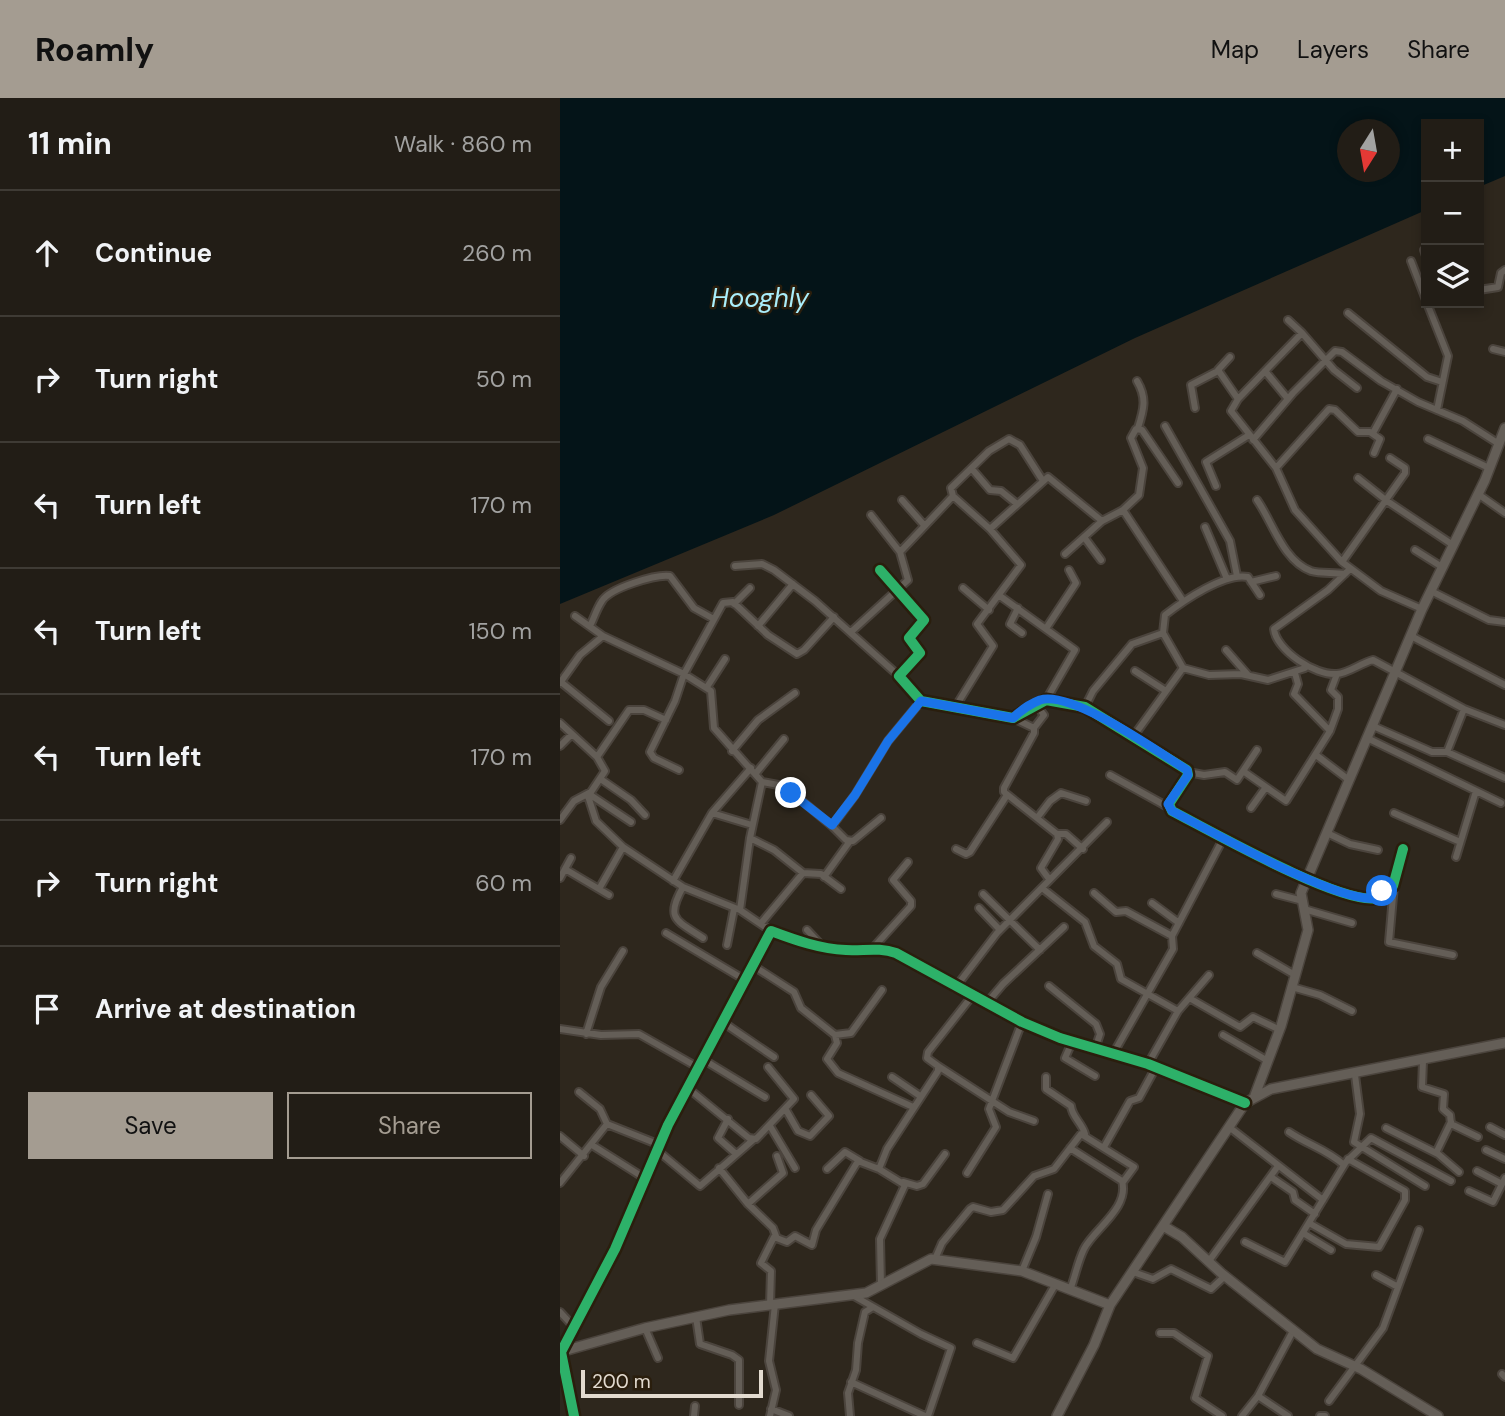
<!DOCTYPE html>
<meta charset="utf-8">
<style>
:root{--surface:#221d16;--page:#2a261f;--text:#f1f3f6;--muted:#a2a2a1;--line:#3f3b35;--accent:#a49c91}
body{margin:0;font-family:"DM Sans",sans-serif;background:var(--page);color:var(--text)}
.controls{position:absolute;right:21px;top:21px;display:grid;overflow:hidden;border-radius:0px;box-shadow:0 4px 10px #0003}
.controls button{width:63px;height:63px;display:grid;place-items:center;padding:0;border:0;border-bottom:2px solid var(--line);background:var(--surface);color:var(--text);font:35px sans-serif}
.compass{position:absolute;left:777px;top:21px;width:63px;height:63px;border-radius:50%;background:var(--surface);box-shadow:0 4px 10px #0003;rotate:191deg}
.scale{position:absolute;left:21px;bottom:18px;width:182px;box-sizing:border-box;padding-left:7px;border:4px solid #e3dbd0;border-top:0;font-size:19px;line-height:24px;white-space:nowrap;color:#e3dbd0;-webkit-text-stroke:5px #2a1e0d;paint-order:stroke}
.stop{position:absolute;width:21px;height:21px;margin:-16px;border:5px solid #1a73e8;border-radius:50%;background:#fff}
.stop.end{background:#1a73e8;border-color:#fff;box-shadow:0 2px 7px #0008}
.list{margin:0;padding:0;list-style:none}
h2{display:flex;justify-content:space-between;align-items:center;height:91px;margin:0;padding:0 28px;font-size:30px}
h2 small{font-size:23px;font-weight:400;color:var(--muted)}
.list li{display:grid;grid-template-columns:46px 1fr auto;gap:21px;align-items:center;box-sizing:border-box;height:126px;padding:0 28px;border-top:2px solid var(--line)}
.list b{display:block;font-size:26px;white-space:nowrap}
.list em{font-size:23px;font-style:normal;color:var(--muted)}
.actions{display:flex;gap:14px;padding:21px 28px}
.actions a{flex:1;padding:16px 0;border:2px solid var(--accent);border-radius:0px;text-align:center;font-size:24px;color:var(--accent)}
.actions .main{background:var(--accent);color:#111}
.icon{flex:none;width:38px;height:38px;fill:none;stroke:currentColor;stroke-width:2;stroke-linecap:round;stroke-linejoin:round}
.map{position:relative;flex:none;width:945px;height:1318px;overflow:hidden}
header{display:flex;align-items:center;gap:42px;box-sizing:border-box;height:98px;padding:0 35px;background:var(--accent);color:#111}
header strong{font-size:33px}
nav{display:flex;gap:38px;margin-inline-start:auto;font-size:24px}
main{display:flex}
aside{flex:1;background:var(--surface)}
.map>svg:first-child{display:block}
</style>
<header>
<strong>Roamly</strong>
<nav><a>Map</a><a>Layers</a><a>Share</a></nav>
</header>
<main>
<aside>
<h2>11 min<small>Walk · 860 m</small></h2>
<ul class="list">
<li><svg class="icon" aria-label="ahead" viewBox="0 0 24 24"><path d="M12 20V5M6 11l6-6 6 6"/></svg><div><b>Continue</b></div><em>260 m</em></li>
<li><svg class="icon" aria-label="right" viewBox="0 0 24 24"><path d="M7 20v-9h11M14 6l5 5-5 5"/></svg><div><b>Turn right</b></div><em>50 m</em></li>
<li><svg class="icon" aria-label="left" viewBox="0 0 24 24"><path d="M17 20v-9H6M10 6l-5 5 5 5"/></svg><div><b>Turn left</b></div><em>170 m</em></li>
<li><svg class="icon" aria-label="left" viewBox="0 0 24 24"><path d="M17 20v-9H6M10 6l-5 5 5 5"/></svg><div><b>Turn left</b></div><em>150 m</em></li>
<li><svg class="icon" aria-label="left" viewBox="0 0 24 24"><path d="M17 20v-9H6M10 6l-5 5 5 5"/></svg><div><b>Turn left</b></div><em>170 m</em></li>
<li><svg class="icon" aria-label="right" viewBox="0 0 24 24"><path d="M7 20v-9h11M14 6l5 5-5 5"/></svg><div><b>Turn right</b></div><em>60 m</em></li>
<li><svg class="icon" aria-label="arrive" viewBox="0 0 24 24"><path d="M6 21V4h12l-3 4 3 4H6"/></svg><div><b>Arrive at destination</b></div></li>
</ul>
<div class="actions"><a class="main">Save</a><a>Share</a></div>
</aside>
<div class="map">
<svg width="945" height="1318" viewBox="0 0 945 1318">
<rect width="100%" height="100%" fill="#2e271d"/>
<path fill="#041418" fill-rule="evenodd" d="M0,0H945V78L919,89V26H866V112L575,240L214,417L0,506ZM788,32H830V74H788Z"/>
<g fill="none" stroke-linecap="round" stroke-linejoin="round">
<defs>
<path id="street" d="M864,152L866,158
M851,163L866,202
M919,192L938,189L941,175L945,172
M867,205L888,258L877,312
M788,215L867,279L882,284
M728,222L742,235
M933,251L945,254
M670,259L658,272L678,301L671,313L716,370L735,412L782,464L821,493L862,511
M705,273L728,301
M577,283C587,300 584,311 578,330
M678,301L742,235L774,272L797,290
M635,310L631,287L658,273
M605,328L670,443L677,478
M813,335L837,291
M868,341L929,370
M693,342L733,295L775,253L782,254L821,283L858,304L903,323L939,346
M716,370L769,311L775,312L798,334H810L820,341L814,355
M412,371L430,392L441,393L457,406
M798,380L827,403L893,447
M656,388L646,364L689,337
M918,396L945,415
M393,398L391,390L429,353L449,341L460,347L483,383
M342,402L364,427
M697,402C712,423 723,463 751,473C761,476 774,474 785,476
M563,412L623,503
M645,429L667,481
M430,431L488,379L542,423
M524,439L541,462
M855,452L882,469
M340,454L393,398L430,431L461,467L417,526L433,548L396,608
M505,456L542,423L563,412L579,397L583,370L571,340L576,331L582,332L618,385
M782,464L845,375V370L830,360
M175,468L202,466L214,472L255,503L339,578
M790,471L768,492L714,531C716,552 755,578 777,576C789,575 801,565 813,562L904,611L945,627
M320,472L364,522L349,540L360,555L339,578L361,603L453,620L486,602L525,609L627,672L628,677L609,706L612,713C649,732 781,807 816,800L822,793L833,788L843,751
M691,484L716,478
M403,490L429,512
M871,493L929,522L945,524
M700,497L688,479C665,474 623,503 605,517L603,535L623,570L649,577L681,576L708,582L745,570
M440,498L515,552L486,602
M174,506L190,490
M458,510L450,526L462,535
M15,518L43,538
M30,528C34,520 37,510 42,503C50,490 96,476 110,478L134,510L152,520
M198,528L233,486
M487,529L516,485L509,472
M291,534L348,482L340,454L311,417
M851,538L945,587
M666,552L688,577
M575,573L606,593
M735,575L738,586L734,596L770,633
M1,584L49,623
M0,585L20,557L43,538L124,576L151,593L154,630L202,684L190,740L180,812
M147,589L165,561
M525,609L533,593L572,546L603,535
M453,620L474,630V635L444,690V694L497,736L498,741L481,770L489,781
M0,625L37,659L45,673L31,694L14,703L0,722
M813,628L872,654H887L945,680
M474,630L484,617L475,605
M573,639L623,570
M807,640L941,705
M0,648L12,636
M172,653L198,622L235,595
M887,654L904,611
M756,657L789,682
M37,659L69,612H84L106,622
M119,672L94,660L90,654L115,603L124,576L163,505L173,504L208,537L237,556L244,552L274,519
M683,673L726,703L770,633L778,611V599L771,592L777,576
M628,674L644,677L665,674L677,682L697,652
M196,675L224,641
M550,677L608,709
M42,682L71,702L85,717
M202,684L224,688L272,728
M29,696L71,724
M28,698L36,723L63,749L123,789L180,812L211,833
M691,710L706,689
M152,715L192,727
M834,715L898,743
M321,720L293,743L286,742L272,728L295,697L328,643L361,603
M477,720L490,703L501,695L526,703
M767,735L790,746L818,752
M497,736H506L523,751
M190,740L214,752L243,775L261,776L281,791
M396,751L406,756L410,754L447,697
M896,759L916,693
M5,771L49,797
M264,779L290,743
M0,780L11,760
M113,783L152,715L191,670
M834,787L829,844L893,857
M123,789C105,821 116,822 143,840
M482,790L525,824L534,848L557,866L561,881L618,913
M39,791L63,749
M534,795L556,814L566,813L612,838
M423,796L480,852
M716,796L743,803
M592,805L619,825
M419,810L440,832
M744,811L792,825
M202,824L243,775
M247,832L262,848
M106,835L185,882
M167,847L174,811
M312,851L351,808V803L333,782L348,764
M697,855L735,877
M192,867L234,894L241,910L275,937L277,945L267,961L278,975L353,1009
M489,888L536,926L540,936L535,951
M732,889L760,897L792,913
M395,890L437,835L547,724
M631,901L680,929L693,919L720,932
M426,906L443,886L504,829
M164,925L214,959
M0,931L41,937L79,936L139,970
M26,936L41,889L63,853
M275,937L291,935L322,892
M663,937L708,963
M512,944L505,960L535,978
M553,956L613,851L612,838L664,739
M144,962L205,999
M863,963L862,989L884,996L883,1011L890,1017L891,1026L918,1039
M588,966L618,913L649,877
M378,968L449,1014L474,1023
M795,977L800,1016L794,1044L865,1088
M332,979L360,998
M486,979V991L511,1008C512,1019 522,1025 525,1036
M129,991L189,1040L196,1041L234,1001L208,969
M19,994L40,1011L47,1026
M226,1012L238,1033L250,1038L269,1018L251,997
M168,1021L158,1040L175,1055
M210,1028L235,1070
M669,1029L763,1102
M930,1029L945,1037
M826,1030L878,1056L899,1074
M729,1034C748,1047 766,1051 784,1067
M0,1038L24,1058
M32,1047L86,1081
M544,1049L570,1003L579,1000L596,969
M510,1050L562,1083C570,1110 533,1132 524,1151C518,1163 515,1179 510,1192
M926,1052L945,1061
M98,1053L140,1088L193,1042
M876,1055L891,1024
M159,1070L188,1106
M267,1071L285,1054L300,1063
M319,1071L327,1051L378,973V968L367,960L368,954L412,898
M917,1073L942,1086
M407,1075L436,1029L429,1011L462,924
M711,1079L733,1094L735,1102L755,1116
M343,1084L357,1088L363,1086L385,1056
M0,1085L47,1026L100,1047
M909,1093L933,1104L945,1080
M749,1125L786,1146L819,1149L845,1102V1093L788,1061
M743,1135L771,1152
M216,1138L213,1130L188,1106L223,1075L217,1058
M685,1144L725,1164L786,1064L811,1040L891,1083
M375,1161L382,1145L410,1111L413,1109L431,1114L443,1112L474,1078L494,1071L521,1036L574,1069L563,1084
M649,1163L718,1068
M462,1173L476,1139L488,1096
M573,1174L593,1181L611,1171L651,1191L665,1178
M816,1177L838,1189
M294,1198L361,1236L391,1250L368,1318
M210,1207L211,1173L201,1165L214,1139L227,1144L235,1138L252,1147L256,1132L298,1063L319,1071L345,1087L320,1141L321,1187
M0,1214L13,1228
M136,1219L140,1246L172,1257L179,1262V1307
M85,1230L98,1260
M600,1235H614L648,1258L635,1300L662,1318
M417,1245L453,1260L495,1187
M942,1276L945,1279
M291,1284L365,1318
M698,1298L728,1318
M769,1303L823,1230L859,1132
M211,1311L229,1318
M134,1318L135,1308
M210,1318L216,1292L209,1263L215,1206
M290,1318L288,1295L296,1272L298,1245L305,1214L313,1209
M682,1318L698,1298L733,1233
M760,1318H765"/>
<path id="secondary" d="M695,997L721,928L748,832L741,795L862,511L925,382L945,330
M605,1129L622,1139L661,1175L757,1251L801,1271L878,1318
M0,1254L85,1230L169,1212L306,1195L371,1161L462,1173L550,1207L685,1005L711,991L945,945
M14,1318L1,1254L55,1151L108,1027L211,833C235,842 260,851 286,852C304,853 319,849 336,855L462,924L500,940L588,966L685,1005
M497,1318L534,1247L550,1207"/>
</defs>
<use href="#street" stroke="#4b443d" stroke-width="10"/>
<use href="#secondary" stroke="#4b443d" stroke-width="12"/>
<use href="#street" stroke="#645e57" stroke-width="6"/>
<use href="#secondary" stroke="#645e57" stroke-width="9"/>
<defs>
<path id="cycleway" d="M320,472L364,522L349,540L360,555L339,578L361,603L453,620L486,602L525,609L627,672L628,677L609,706L612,713C649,732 781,807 816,800L822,793L833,788L843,751
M14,1318L1,1254L55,1151L108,1027L211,833C235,842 260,851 286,852C304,853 319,849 336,855L462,924L500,940L588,966L685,1005"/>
</defs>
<use href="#cycleway" stroke="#2a1e0d" stroke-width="15"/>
<use href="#cycleway" stroke="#2db169" stroke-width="10"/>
</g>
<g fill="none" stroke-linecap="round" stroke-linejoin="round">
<path stroke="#1a73e8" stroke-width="9" d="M231,695L272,727L295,697L328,643L361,603L453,620C460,613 470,606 480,602C512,592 598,654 627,672L628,677L608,706L612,713C649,732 781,807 816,800L822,793"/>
</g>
<g text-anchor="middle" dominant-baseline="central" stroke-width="5" stroke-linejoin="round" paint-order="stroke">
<g font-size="26" font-style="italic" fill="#aaeefb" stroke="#2a1e0d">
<text x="200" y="200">Hooghly</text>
</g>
</g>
</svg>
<div class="controls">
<button>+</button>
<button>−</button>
<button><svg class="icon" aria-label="layers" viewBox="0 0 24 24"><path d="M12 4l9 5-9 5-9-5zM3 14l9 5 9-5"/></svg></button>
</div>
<svg class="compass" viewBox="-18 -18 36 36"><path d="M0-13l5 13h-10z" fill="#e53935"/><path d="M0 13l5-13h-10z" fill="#a2a2a1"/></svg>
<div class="scale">200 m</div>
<div class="stop" style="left:822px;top:793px"></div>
<div class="stop end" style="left:231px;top:695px"></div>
</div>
</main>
